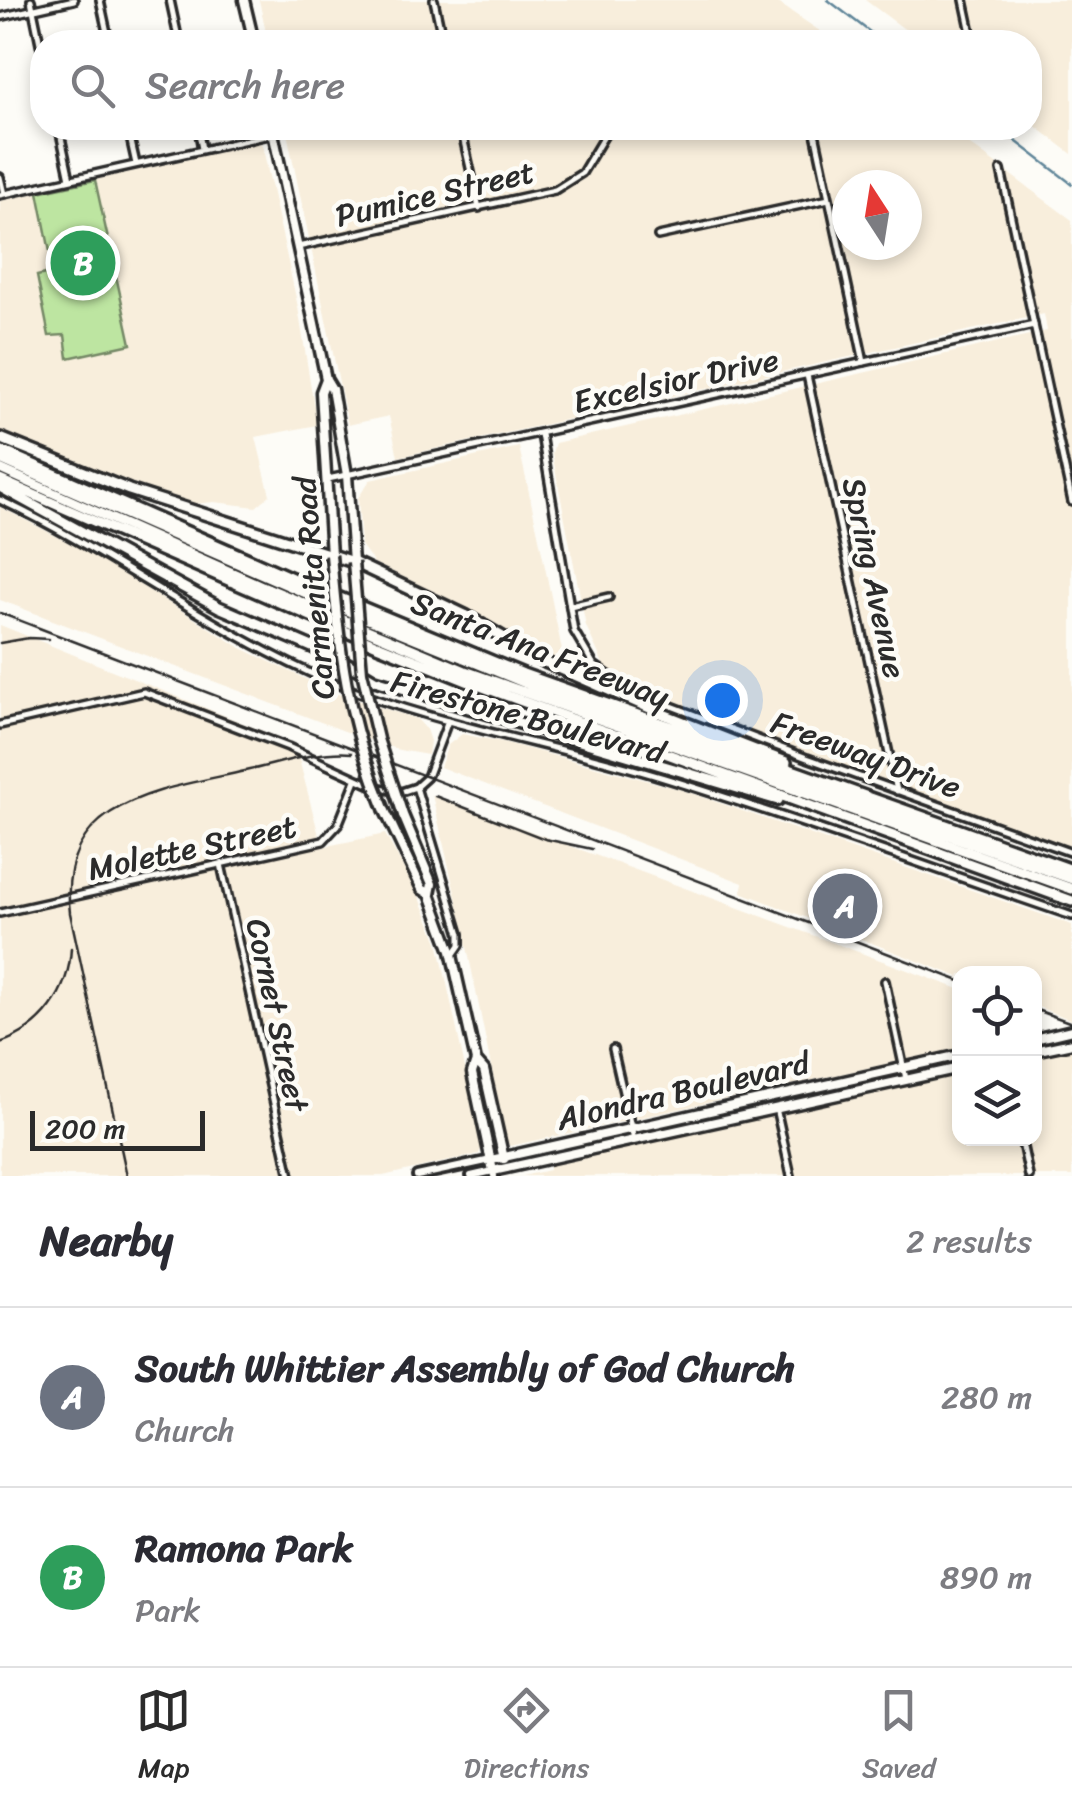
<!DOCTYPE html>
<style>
:root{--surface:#fff;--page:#f2f2f3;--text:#2b2b33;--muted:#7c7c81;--line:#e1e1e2;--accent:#2b2b2b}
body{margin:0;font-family:Sriracha,sans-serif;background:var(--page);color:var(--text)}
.controls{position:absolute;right:30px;bottom:30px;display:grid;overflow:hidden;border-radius:20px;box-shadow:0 5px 15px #0003}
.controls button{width:90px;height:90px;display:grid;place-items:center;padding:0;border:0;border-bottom:2px solid var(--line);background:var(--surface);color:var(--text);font:50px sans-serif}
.compass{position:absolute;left:832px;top:170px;width:90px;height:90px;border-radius:50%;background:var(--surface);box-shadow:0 5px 15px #0003;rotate:348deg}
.scale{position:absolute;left:30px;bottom:25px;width:175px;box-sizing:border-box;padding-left:10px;border:5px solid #2b2b2b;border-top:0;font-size:28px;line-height:35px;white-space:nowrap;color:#2b2b2b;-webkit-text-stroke:8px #fdfcf7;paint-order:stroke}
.you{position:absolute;left:722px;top:700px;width:35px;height:35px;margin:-25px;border:8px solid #fff;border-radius:50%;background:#1a73e8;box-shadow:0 0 0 15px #1a73e833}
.badge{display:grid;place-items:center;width:65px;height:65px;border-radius:50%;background:var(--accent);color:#fff;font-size:32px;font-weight:700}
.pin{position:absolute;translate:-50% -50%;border:5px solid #fff;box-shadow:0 2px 10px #0006}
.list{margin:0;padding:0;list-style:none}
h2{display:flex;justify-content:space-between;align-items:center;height:130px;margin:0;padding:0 40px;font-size:42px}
h2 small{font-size:32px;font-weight:400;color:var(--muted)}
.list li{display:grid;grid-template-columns:65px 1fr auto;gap:30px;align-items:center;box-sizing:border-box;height:180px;padding:0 40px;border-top:2px solid var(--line)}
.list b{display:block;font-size:38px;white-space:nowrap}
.list p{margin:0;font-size:32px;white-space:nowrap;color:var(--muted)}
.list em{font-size:32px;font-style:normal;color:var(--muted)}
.icon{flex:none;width:55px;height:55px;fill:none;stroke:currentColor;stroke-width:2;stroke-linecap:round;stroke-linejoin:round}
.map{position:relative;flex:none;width:1072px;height:1176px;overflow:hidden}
.search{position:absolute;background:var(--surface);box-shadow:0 5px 15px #0003;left:30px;right:30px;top:30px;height:110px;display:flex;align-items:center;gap:25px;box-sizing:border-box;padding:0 35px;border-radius:40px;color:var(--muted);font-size:38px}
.sheet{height:490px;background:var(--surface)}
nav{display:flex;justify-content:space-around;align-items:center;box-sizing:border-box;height:140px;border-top:2px solid var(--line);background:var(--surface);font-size:28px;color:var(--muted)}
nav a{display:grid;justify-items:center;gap:5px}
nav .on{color:var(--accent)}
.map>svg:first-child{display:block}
</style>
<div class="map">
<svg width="1072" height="1176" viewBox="0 0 1072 1176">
<rect width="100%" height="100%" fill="#fdfcf7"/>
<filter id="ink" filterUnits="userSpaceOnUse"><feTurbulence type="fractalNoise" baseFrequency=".01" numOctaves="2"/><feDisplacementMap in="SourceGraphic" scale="20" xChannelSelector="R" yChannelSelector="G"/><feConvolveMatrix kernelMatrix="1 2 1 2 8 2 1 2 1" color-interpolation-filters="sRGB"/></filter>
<g filter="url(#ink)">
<path fill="#f8eedc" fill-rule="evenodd" d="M259,0H774L836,42H268Z
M865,0H1072V154L1030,122V42H922Z
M286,128H947L1072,220V848L874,778L624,682L604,666L586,626L552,453L555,443L1047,331L1044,314L398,457L389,416L348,425ZM847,185H907V245H847Z
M259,143L262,144L298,307L317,425L256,437L270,495L256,507L214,502L193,504L77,464L0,431V201Z
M519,447L539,538L564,660L555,655L553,660L467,608L374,563L361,545L358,498L370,480Z
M0,507L87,552L243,649L335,693L417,719L426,729L430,741L428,755L399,750L347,732L0,600Z
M0,625L295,744L322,847L385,834L420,898L438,942L482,1147L479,1154L383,1176H0Z
M462,734L503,742L679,789L1072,925V1020L1035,1006L1034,974H960L959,977L741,892L743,883L440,767L448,745Z
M432,795L959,989V1048L510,1146L506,1141L463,927Z
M1072,1047V1176H523L549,1170V1164L959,1072L960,1138H1034L1035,1055Z"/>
<path fill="#bde5a1" stroke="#748866" stroke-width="2.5" d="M95,180L131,344L68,358L65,335L49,336L37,276L54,272L38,192Z"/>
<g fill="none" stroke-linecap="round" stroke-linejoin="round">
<path stroke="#608699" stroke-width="2.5" d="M828,0L883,42
M1007,128L1017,142L1072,184"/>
<defs>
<path id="minor" d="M31,0L42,53
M100,0L109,42
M170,0L179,42
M434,0L443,42
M964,0L973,42
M0,17L74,0
M59,128L70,179
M128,128L136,164
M198,128L202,149
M461,128L479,208
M814,128L864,362
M1001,170L1034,325
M0,177L4,194
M0,195L274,134
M658,236L829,199
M298,247L555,190L582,173L609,128
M807,375L897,791
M570,606L609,597
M0,725L144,692L288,747L375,787L401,792L416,787L427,777L448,721
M416,787L460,934V945L453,955
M221,864L290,1176
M0,913L323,841L338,825L356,780
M885,981L906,1079
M613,1049L634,1140
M776,1108L791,1176
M1021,1138L1029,1176"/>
<path id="tertiary" d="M541,434L574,631L594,665L630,690L807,758L1072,853
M328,479L1034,325L1072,502
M0,500C115,554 214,633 331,682C438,726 554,744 664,778C801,820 936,870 1072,916"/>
<path id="secondary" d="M417,1176L491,1160
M471,1176L493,1171L494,1176"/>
<path id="primary" d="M244,0L254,42
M272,128L326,379L332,389L347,475L353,562
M326,379L321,392L331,555
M385,811L422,889L430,894
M403,815L432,884L430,894L451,951L476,1061L484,1070L504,1159
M1034,1039L1072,1030
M1034,1051L1072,1043
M476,1061L472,1073L493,1171L960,1068
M491,1160L960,1055"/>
<path id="motorway" d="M0,438L129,490L353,562L465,615L547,663L663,714L786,762
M0,450L292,578L523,674L1072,870
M0,459L324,601L555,695L1072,879
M0,469L262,586L465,671L1072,889
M0,480L377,645L472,683L1072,901
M0,487L219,607L340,659L375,680L778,800"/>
</defs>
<use href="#minor" stroke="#2b2b2b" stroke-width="12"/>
<use href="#tertiary" stroke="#2b2b2b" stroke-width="12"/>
<use href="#secondary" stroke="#2b2b2b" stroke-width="14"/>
<use href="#primary" stroke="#2b2b2b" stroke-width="15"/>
<use href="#motorway" stroke="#2b2b2b" stroke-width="16"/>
<use href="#minor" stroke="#fdfcf7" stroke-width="5"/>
<use href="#tertiary" stroke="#fdfcf7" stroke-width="5"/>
<use href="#secondary" stroke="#fdfcf7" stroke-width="6"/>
<use href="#primary" stroke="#fdfcf7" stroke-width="8"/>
<use href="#motorway" stroke="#fdfcf7" stroke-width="9"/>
<path stroke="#2b2b2b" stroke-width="2.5" d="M0,613L960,981
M0,643L29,638L49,639
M435,796L545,839L592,849
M1034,1009L1072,1023
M0,1043C42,1029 69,992 71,948
M127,1176L70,913C56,799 162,790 245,771C279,764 316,750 352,753"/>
<defs>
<path id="primary-bridge" d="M331,555C340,653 346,718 385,811
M353,562L362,672L378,739L403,815"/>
</defs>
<use href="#primary-bridge" stroke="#2b2b2b" stroke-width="15" stroke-linecap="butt"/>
<use href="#primary-bridge" stroke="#fdfcf7" stroke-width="8"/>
</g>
</g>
<g text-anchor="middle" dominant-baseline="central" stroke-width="9" stroke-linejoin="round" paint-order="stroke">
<g font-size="32" fill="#2b2b2b" stroke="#fdfcf7">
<text transform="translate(435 194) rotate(-13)">Pumice Street</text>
<text transform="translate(676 381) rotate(-12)">Excelsior Drive</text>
<text transform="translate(874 578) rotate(78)">Spring Avenue</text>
<text transform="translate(314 588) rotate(-95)">Carmenita Road</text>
<text transform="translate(540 650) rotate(21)">Santa Ana Freeway</text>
<text transform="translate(528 717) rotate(15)">Firestone Boulevard</text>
<text transform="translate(866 755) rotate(20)">Freeway Drive</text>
<text transform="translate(192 848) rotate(-12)">Molette Street</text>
<text transform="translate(277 1015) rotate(78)">Cornet Street</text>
<text transform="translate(683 1091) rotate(-13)">Alondra Boulevard</text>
</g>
</g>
</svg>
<div class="controls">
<button><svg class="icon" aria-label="locate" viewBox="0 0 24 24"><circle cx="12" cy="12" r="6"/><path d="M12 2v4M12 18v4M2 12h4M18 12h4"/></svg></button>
<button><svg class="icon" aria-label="layers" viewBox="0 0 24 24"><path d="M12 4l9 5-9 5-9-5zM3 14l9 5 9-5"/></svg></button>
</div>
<svg class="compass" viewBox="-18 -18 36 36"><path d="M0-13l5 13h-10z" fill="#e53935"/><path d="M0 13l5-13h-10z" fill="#7c7c81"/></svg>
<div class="scale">200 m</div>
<div class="you"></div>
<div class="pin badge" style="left:845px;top:906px;background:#6b7280">A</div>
<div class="pin badge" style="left:83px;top:263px;background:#2e9e5b">B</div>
<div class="search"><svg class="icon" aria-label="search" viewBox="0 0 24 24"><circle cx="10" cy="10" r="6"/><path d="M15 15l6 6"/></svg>Search here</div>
</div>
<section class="sheet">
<h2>Nearby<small>2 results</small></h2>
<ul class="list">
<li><span class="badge" style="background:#6b7280">A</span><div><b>South Whittier Assembly of God Church</b><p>Church</p></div><em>280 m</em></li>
<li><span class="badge" style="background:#2e9e5b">B</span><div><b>Ramona Park</b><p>Park</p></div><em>890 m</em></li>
</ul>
</section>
<nav>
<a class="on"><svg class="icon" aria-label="map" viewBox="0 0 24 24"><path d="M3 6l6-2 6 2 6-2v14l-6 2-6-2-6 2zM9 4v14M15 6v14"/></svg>Map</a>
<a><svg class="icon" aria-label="directions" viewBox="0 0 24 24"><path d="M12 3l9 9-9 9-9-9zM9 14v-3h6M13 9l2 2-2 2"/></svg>Directions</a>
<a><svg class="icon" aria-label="saved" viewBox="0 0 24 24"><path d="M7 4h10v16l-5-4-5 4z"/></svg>Saved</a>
</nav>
